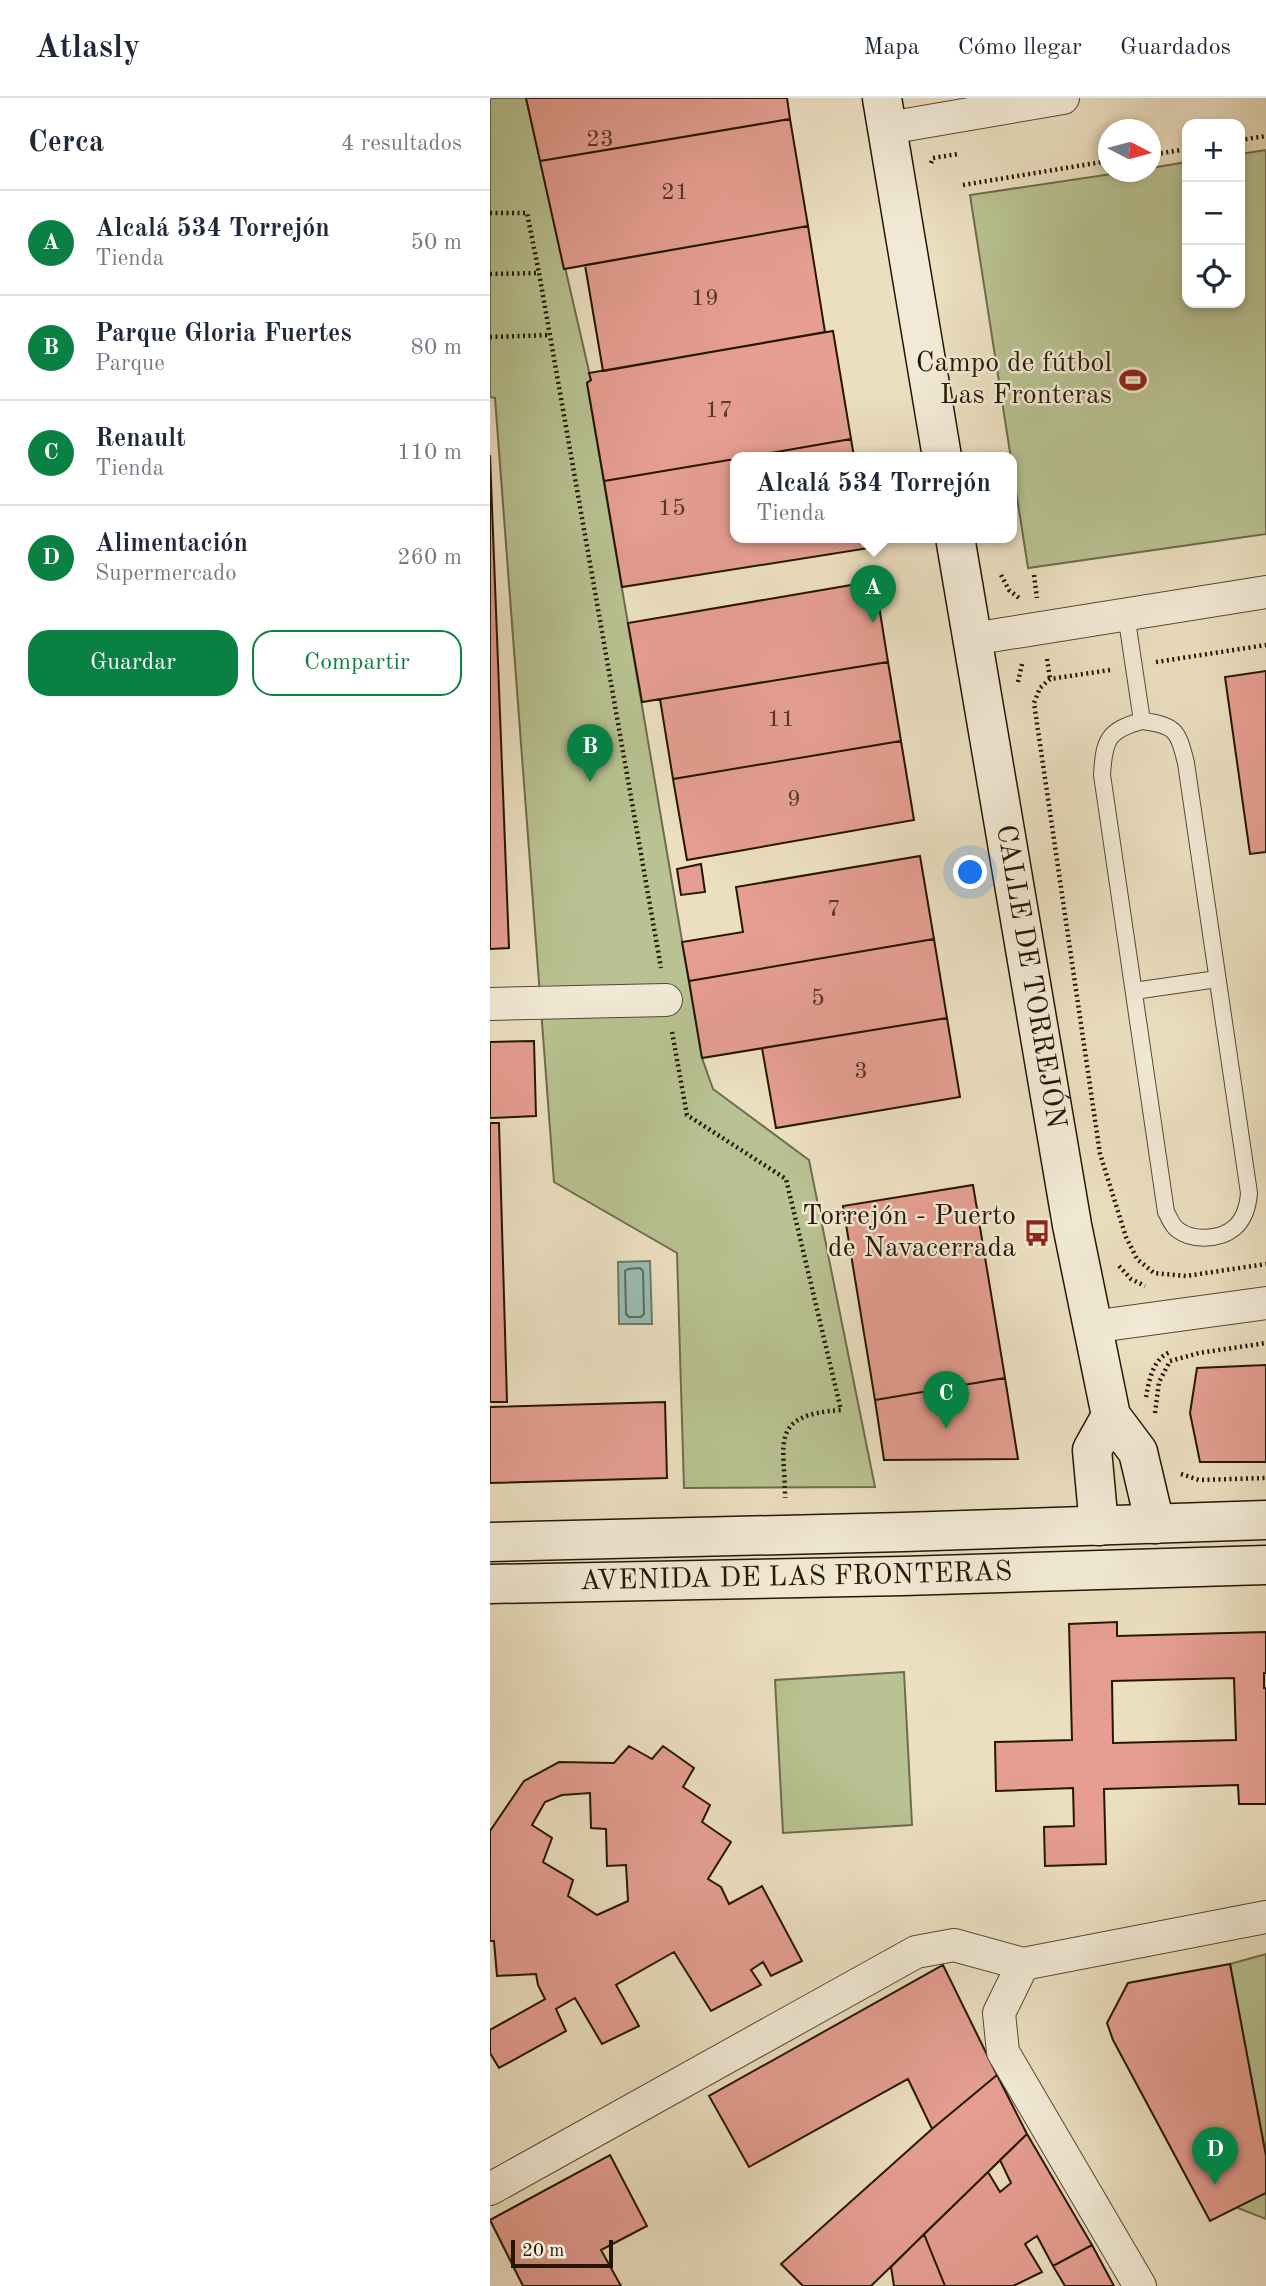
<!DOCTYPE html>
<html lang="es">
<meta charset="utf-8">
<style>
:root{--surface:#fff;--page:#f6f6f7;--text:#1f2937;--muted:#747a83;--line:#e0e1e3;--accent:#0b8043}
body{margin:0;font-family:"Old Standard TT",serif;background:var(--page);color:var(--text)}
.controls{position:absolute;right:21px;top:21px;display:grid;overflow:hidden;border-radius:14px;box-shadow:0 4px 10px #0003}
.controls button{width:63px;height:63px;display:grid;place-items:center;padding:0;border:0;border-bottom:2px solid var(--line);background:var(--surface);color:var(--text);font:35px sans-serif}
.compass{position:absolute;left:608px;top:21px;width:63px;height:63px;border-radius:50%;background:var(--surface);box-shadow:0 4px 10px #0003;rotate:96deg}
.scale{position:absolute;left:21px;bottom:18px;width:102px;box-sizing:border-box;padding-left:7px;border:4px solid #251604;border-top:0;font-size:19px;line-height:24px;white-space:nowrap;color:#251604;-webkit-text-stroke:5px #f2ead6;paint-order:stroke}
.you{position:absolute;left:481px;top:775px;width:24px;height:24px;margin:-18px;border:5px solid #fff;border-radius:50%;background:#1a73e8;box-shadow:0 0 0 10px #1a73e833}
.badge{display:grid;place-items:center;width:46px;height:46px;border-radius:50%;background:var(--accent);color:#fff;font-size:23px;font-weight:700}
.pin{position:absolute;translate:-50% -58px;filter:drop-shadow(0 2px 4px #0008)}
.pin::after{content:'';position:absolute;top:37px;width:24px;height:21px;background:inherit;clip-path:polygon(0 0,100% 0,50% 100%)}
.popup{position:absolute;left:240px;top:354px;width:287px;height:91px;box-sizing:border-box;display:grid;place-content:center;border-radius:14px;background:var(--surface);filter:drop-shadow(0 2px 5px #0005);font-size:23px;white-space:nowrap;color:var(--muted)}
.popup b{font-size:26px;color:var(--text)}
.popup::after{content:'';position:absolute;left:50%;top:100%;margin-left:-14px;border:14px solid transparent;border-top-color:var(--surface)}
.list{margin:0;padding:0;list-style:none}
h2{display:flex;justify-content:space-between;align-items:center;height:91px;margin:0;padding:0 28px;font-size:30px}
h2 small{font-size:23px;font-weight:400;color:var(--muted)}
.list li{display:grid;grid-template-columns:46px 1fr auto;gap:21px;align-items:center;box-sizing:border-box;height:105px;padding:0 28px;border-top:2px solid var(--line)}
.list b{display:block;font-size:26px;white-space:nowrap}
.list p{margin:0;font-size:23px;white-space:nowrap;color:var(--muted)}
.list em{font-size:23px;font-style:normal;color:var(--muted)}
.actions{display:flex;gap:14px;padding:21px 28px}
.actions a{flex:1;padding:16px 0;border:2px solid var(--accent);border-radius:21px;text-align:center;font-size:24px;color:var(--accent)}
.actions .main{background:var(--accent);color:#fff}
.icon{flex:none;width:38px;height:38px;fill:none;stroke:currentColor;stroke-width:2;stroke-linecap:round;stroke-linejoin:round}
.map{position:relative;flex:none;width:776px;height:2188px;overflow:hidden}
header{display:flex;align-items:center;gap:42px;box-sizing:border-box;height:98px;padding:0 35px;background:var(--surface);border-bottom:2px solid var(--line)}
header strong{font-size:33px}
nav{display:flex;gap:38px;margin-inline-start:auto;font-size:24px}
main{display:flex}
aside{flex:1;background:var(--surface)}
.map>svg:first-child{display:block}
</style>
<header>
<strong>Atlasly</strong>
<nav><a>Mapa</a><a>Cómo llegar</a><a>Guardados</a></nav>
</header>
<main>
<aside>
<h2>Cerca<small>4 resultados</small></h2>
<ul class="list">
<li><span class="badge">A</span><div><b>Alcalá 534 Torrejón</b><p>Tienda</p></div><em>50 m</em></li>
<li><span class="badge">B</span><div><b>Parque Gloria Fuertes</b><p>Parque</p></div><em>80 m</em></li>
<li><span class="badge">C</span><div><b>Renault</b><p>Tienda</p></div><em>110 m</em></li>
<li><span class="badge">D</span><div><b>Alimentación</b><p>Supermercado</p></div><em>260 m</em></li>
</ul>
<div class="actions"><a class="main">Guardar</a><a>Compartir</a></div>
</aside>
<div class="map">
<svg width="776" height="2188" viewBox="0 0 776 2188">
<rect width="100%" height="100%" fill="#ebdfc0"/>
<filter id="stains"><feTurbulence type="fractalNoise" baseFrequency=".00286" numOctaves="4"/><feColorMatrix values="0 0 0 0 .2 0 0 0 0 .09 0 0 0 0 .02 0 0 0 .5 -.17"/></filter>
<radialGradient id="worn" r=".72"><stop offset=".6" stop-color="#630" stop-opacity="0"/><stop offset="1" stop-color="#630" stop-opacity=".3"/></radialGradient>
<path fill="#b8c292" stroke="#6e6c4b" stroke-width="2" d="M0,0H36L101,282L97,285L212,960L223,991L319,1062L385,1389L194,1390L187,1155L64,1084L5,300L0,299Z
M776,52V436L538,470L480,97L635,74H660L661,70L697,64V205H750V56Z
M414,1574L422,1727L293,1735L285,1582Z
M776,1856V2058L740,1866Z
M776,2095V2121L745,2109Z"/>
<path fill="#98bdb2" stroke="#6a7a6c" stroke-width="2" d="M160,1163L162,1226H129L128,1164Z"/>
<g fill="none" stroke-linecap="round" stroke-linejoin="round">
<path stroke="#5e6a5b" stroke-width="2" d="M150,1170L153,1173L154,1216L151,1219H139L136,1216L135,1173L138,1171Z"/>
</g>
<path fill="#e59e91" stroke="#251604" stroke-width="2" fill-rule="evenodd" d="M36,0H297L300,21L50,63Z
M300,21L318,128L74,171L50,63Z
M318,128L335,234L113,273L95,167Z
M343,233L361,341L258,359H245V361L114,383L97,285L101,282L99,275Z
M361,341L364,359H258Z
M0,357L19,850L0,851Z
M245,361V439H377L379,450L132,489L114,383Z
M385,483L398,564L152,604L138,525Z
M398,564L411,643L183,681L170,601Z
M776,573V754L760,756L735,579Z
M411,643L424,722L197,762L183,681Z
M430,758L444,841L199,883L192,844L253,834L246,789Z
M211,766L215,794L191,797L187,771Z
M444,841L457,920L212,960L199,883Z
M457,920L470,999L286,1030L272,950Z
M44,943L46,1018L0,1020V944Z
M0,1025H9L17,1304H0Z
M483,1087L515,1280L385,1302L353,1108Z
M776,1267V1364H710L700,1315L707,1270Z
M515,1280L528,1361L394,1362L385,1302Z
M175,1304L177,1380L0,1385V1309Z
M627,1524V1538L776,1534V1575H774V1590H776V1706H749L748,1687L614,1691L616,1766L555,1768L554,1729L584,1728L583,1690L506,1693L505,1644L582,1642L579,1526ZM744,1580L746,1642L623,1645L622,1583Z
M139,1648L162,1661L173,1648L204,1670L193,1689L220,1707L212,1724L241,1744L218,1781L231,1789L239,1806L272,1788L312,1863L281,1878L273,1864L261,1872L271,1887L221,1913L184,1854L126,1887L149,1928L112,1946L85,1900L66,1911L76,1933L9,1970L0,1955V1932L55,1901L48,1887L46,1876L7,1878L4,1843H0V1733L34,1683L69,1664L124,1665ZM100,1695L101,1730L116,1731L117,1768L136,1767L138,1803L107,1817L78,1798L83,1782L53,1764L62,1740L42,1727L55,1704L72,1697Z
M740,1866L776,2058V2095L720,2123L623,1942L617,1925L638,1885Z
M453,1867L507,1977L442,2031L418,1981L259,2069L219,1998Z
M507,1977L537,2036L381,2188H313L291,2166L442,2031Z
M537,2036L602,2147L563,2168L547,2138L535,2146L552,2174L523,2188H455L434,2136L498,2074L510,2094L521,2085L510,2062Z
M120,2057L157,2128L111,2152L131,2188H33L0,2122Z
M434,2136L455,2188H404L401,2169Z
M602,2147L624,2188H575L563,2168Z"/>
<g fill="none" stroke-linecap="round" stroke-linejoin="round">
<defs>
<path id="lane" d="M636,516L652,623
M652,623C686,627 688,633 696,665L759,1095C758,1108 755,1121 744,1130C730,1142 702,1143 688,1132C682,1128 679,1119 676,1114L612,677C614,643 617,632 652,623Z
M644,893L727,881"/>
<path id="street" d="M398,30L573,0
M482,541L776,494
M0,906L176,902
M601,1229L776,1205
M533,1866L509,1915L513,1954L650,2188
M0,2091L426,1854L464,1847L533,1866L776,1819"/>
<g id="secondary">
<path d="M392,0L452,359"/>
<path id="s1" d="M465,439L582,1127L621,1318L648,1354L665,1426"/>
<path d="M609,1428L602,1352L621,1318"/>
<path d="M0,1444L413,1434L776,1422"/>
<path id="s2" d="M0,1486L413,1478L776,1467"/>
</g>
</defs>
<use href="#lane" stroke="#564833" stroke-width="18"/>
<use href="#street" stroke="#564833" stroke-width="34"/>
<use href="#secondary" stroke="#251604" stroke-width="41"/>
<path stroke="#251604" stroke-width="4.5" stroke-dasharray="2 3.5" stroke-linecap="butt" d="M750,42L776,38
M660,57L697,51
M441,65L443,60L468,56
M473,87L618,63
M0,115H37L49,175
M0,176L49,175L171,870
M0,239L60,237
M511,477L519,492L529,500
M544,477L547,500
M557,561L560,581
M666,564L776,547
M620,572L560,581L550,590L544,605L610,1056L636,1139L647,1161L664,1175L696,1178L776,1166
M528,584L532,566
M182,934L197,1017L296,1081L351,1312C278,1317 295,1345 295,1400
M629,1168L641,1181L655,1188
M656,1299C659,1282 663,1261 680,1254
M665,1315L669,1284L680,1263L709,1255L776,1245
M691,1376L709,1382L776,1380"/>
<use href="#lane" stroke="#f2ead6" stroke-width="16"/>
<use href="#street" stroke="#f2ead6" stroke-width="32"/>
<use href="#secondary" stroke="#f2ead6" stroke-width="38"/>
</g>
<defs>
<symbol id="stadium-bare" viewBox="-9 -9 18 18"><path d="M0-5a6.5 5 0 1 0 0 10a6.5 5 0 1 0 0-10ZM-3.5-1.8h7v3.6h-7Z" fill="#8f2418" stroke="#f2ead6" stroke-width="2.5" paint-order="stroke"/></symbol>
<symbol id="bus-bare" viewBox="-9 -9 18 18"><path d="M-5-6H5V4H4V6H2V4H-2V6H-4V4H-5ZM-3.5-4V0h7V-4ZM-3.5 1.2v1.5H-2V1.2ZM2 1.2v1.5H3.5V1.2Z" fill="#8f2418" stroke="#f2ead6" stroke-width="2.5" paint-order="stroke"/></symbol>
</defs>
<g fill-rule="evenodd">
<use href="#stadium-bare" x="624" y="263" width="38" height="38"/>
<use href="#bus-bare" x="528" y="1116" width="38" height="38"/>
</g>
<g text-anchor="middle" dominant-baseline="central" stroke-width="5" stroke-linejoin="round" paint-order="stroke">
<g font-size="24" fill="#553827">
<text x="110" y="42">23</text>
<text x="185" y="95">21</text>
<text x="215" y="201">19</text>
<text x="229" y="313">17</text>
<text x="182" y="411">15</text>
<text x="291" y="622">11</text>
<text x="304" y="702">9</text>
<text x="344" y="812">7</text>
<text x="328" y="901">5</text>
<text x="371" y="974">3</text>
</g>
<g font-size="28" fill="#251604" stroke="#f2ead6" text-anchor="end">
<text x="622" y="266">Campo de fútbol<tspan x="622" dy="32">Las Fronteras</tspan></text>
<text x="526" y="1119">Torrejón - Puerto<tspan x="526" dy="32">de Navacerrada</tspan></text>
</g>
<g font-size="28" fill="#251604" stroke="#f2ead6">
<text stroke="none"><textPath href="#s1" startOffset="446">CALLE DE TORREJÓN</textPath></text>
<text stroke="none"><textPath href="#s2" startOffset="306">AVENIDA DE LAS FRONTERAS</textPath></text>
</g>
</g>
<rect width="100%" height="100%" filter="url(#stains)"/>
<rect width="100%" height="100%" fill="url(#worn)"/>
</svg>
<div class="controls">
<button>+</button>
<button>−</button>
<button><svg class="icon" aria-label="locate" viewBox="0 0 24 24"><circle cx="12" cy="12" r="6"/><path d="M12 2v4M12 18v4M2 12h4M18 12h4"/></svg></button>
</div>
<svg class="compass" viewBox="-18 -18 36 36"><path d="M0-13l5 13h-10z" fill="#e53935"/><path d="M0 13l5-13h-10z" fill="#747a83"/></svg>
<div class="scale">20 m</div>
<div class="you"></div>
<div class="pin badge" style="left:383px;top:525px">A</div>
<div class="popup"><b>Alcalá 534 Torrejón</b>Tienda</div>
<div class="pin badge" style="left:100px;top:684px">B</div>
<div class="pin badge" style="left:456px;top:1331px">C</div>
<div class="pin badge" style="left:725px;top:2087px">D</div>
</div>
</main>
